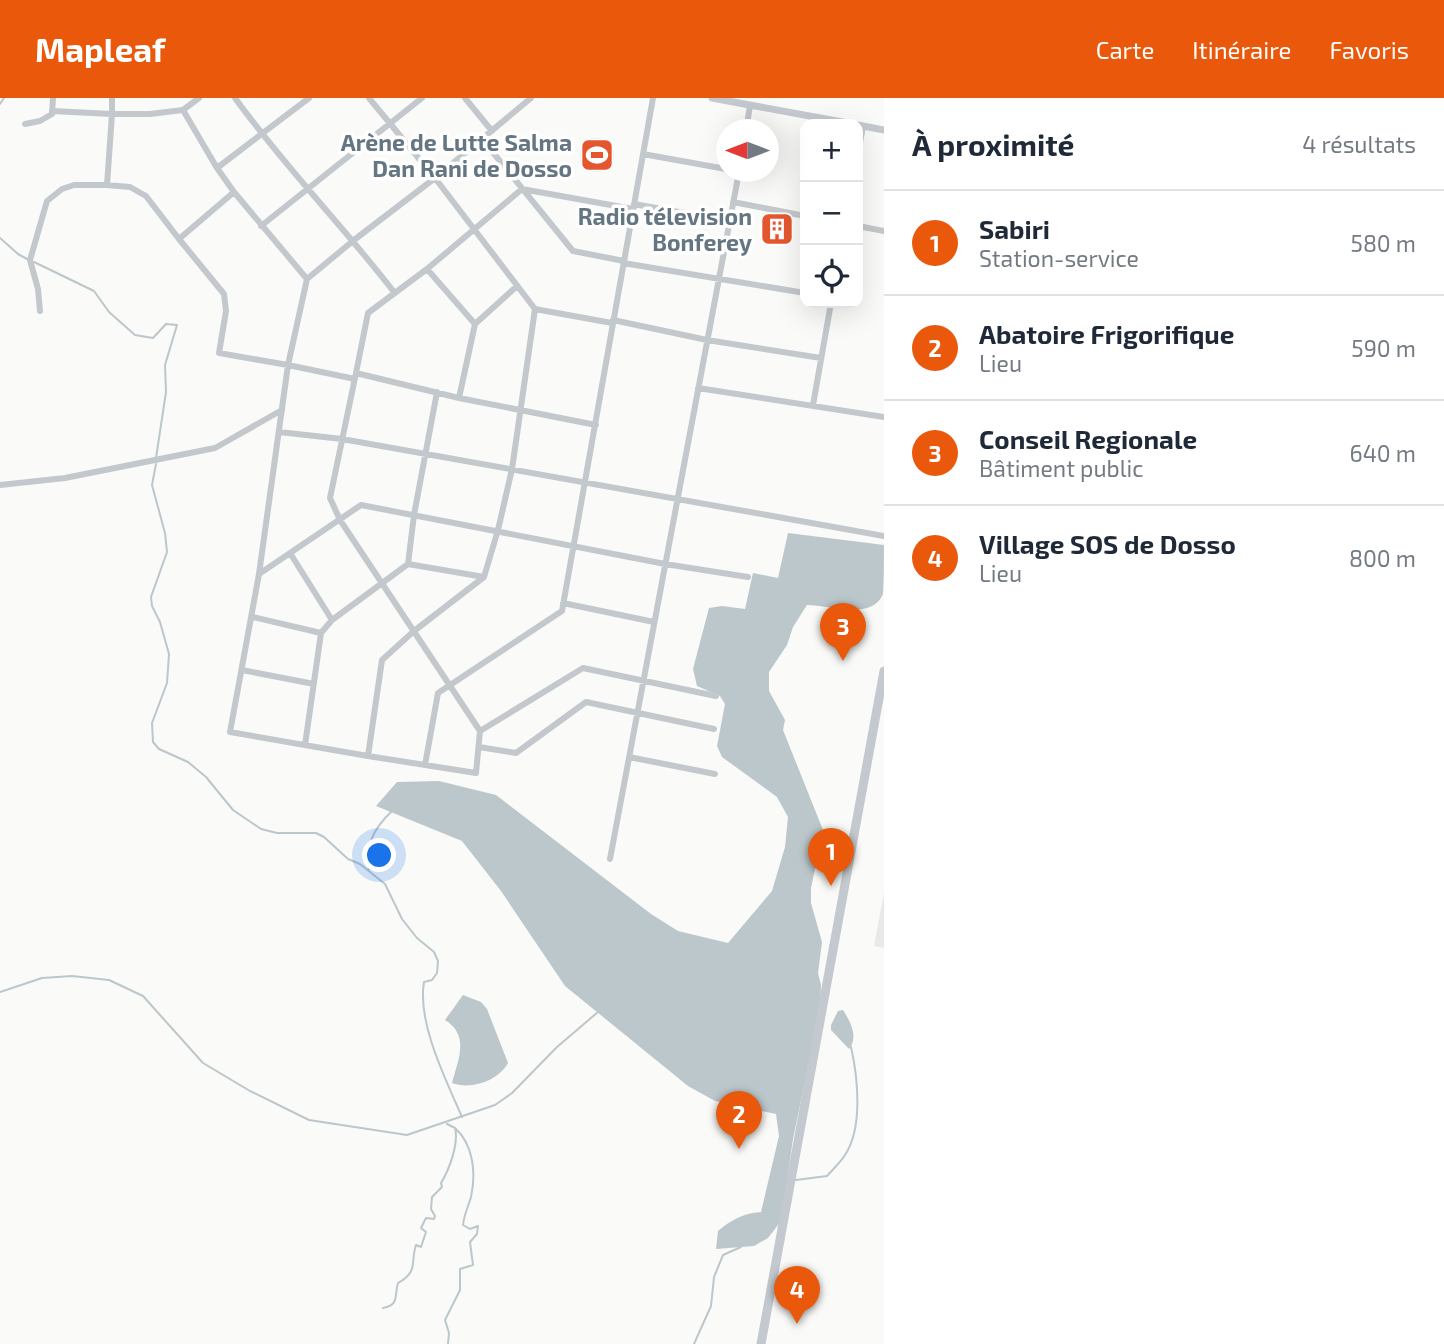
<!DOCTYPE html>
<html lang="fr">
<meta charset="utf-8">
<style>
:root{--surface:#fff;--page:#f6f6f7;--text:#1f2937;--muted:#747a83;--line:#e0e1e3;--accent:#ea580c}
body{margin:0;font-family:"Exo 2",sans-serif;background:var(--page);color:var(--text)}
.controls{position:absolute;right:21px;top:21px;display:grid;overflow:hidden;border-radius:14px;box-shadow:0 7px 28px #0002}
.controls button{width:63px;height:63px;display:grid;place-items:center;padding:0;border:0;border-bottom:2px solid var(--line);background:var(--surface);color:var(--text);font:35px sans-serif}
.compass{position:absolute;left:716px;top:21px;width:63px;height:63px;border-radius:50%;background:var(--surface);box-shadow:0 7px 28px #0002;rotate:270deg}
.you{position:absolute;left:380px;top:758px;width:24px;height:24px;margin:-18px;border:5px solid #fff;border-radius:50%;background:#1a73e8;box-shadow:0 0 0 10px #1a73e833}
.badge{display:grid;place-items:center;width:46px;height:46px;border-radius:50%;background:var(--accent);color:#fff;font-size:23px;font-weight:700}
.pin{position:absolute;translate:-50% -58px;filter:drop-shadow(0 2px 4px #0008)}
.pin::after{content:'';position:absolute;top:37px;width:24px;height:21px;background:inherit;clip-path:polygon(0 0,100% 0,50% 100%)}
.list{margin:0;padding:0;list-style:none}
h2{display:flex;justify-content:space-between;align-items:center;height:91px;margin:0;padding:0 28px;font-size:30px}
h2 small{font-size:23px;font-weight:400;color:var(--muted)}
.list li{display:grid;grid-template-columns:46px 1fr auto;gap:21px;align-items:center;box-sizing:border-box;height:105px;padding:0 28px;border-top:2px solid var(--line)}
.list b{display:block;font-size:26px;white-space:nowrap}
.list p{margin:0;font-size:23px;white-space:nowrap;color:var(--muted)}
.list em{font-size:23px;font-style:normal;color:var(--muted)}
.icon{flex:none;width:38px;height:38px;fill:none;stroke:currentColor;stroke-width:2;stroke-linecap:round;stroke-linejoin:round}
.map{position:relative;flex:none;width:884px;height:1246px;overflow:hidden}
header{display:flex;align-items:center;gap:42px;box-sizing:border-box;height:98px;padding:0 35px;background:var(--accent);color:#fff}
header strong{font-size:33px}
nav{display:flex;gap:38px;margin-inline-start:auto;font-size:24px}
main{display:flex}
aside{flex:1;background:var(--surface)}
.map>svg:first-child{display:block}
</style>
<header>
<strong>Mapleaf</strong>
<nav><a>Carte</a><a>Itinéraire</a><a>Favoris</a></nav>
</header>
<main>
<div class="map">
<svg width="884" height="1246" viewBox="0 0 884 1246">
<rect width="100%" height="100%" fill="#fafaf8"/>
<path fill="#e8e9e9" d="M884,795V850L874,848Z"/>
<path fill="#dadfd7" d="M580 57a17 17 0 1 1 34 0a17 17 0 1 1-34 0Z"/>
<path fill="#bbc7cb" d="M788,435L884,447C884,459 884,486 883,496C872,523 829,507 807,507L793,529L787,547L769,574V593L785,622L783,632L823,732L811,790V805L822,844L818,875L821,887L820,911L793,1041L781,1123L768,1140L754,1148L716,1151L718,1133C731,1122 744,1115 761,1114L779,1038L776,1016L715,1003L688,988L565,888L501,793L462,743L376,708L397,684L439,683L496,697L651,816L678,833L728,845L772,793L785,749L788,719L777,699L722,659L717,648L725,606L720,598L697,588L693,571L709,510L722,508L745,511L753,475L778,480Z
M463,897L481,904L487,911L508,965C498,983 471,992 452,985C457,964 471,938 445,922Z
M843,912C850,923 859,939 849,951L831,932V927L838,913Z"/>
<g fill="none" stroke-linecap="round" stroke-linejoin="round">
<path stroke="#bbc7cb" stroke-width="2" d="M0,6L4,0
M0,140L18,156L29,162
M34,164L94,193L109,214L135,237L153,240L166,226L177,227L165,267L166,294L156,360
M156,366L152,387L165,435L167,454L151,499L152,508L160,524L169,556L167,585L152,625L153,644L159,651L188,664L206,679L233,712L261,731L277,735H316L324,739L348,761L360,766L385,786L402,821L417,840L434,854L438,863L437,875L432,882L424,884C417,925 446,982 462,1019
M369,773C367,745 372,732 392,713
M0,894L42,880L72,878L109,882L143,898L203,965L250,993L309,1022L407,1037L495,1007L512,995L557,949L598,914
M796,1082L827,1078C833,1071 840,1065 845,1057C863,1030 858,980 851,949
M383,1210C400,1207 394,1197 398,1185C419,1173 410,1165 416,1147L421,1149L426,1134L421,1130L426,1120L434,1121L435,1118L431,1111L432,1099L442,1089L441,1085C449,1072 459,1046 455,1030L447,1026
M448,1246L449,1235L445,1222L460,1192V1171L473,1167L470,1144L477,1136L478,1128L470,1131L463,1127C464,1117 468,1109 471,1099C476,1076 474,1047 455,1030
M694,1246L711,1208L714,1179L723,1157L741,1149"/>
<path stroke="#c3c8cc" stroke-width="6" d="M199,0L183,12L150,16H112L107,87L130,89L146,98L179,141L234,94
M235,0C284,68 343,128 394,194
M369,0L435,80L535,211L612,225
M465,0L492,33
M531,0L435,80L354,142L307,181L288,267L259,476L361,407L665,466L748,479
M183,12L217,70L234,94L307,181
M52,13L112,16V0
M25,26L40,23L52,16L53,0
M746,32L750,8
M482,41L573,153L624,163
M643,56L726,71
M858,56L863,28
M217,70L309,0
M733,104L805,118
M634,106L730,123
M261,128L422,0
M858,128L884,133
M179,141L224,196L226,213L219,255L288,267L355,281
M623,165L805,195
M427,171L475,226L459,300
M40,213L38,191L30,162L47,103L62,91L74,87H107
M613,222L707,242L821,260
M475,226L517,188
M356,275L368,215L427,171L522,91L633,111
M698,290L884,319
M813,307L831,205
M279,334L342,341L884,438
M0,387L65,380L215,350L282,312
M290,455L332,522
M408,466L484,479
M259,476L230,634L368,658L382,562L414,533L484,479L498,432L512,371L535,211
M563,505L654,524
M253,519L321,535
M242,572L314,586
M480,633L583,570L716,598
M305,647L321,535L332,522L408,466L414,417L437,294
M479,649L516,655L586,604L714,631
M368,658L476,675L480,633L340,422L330,400L356,275L459,300L596,327
M629,659L715,676
M425,667L438,595L562,513L653,0
M610,761L739,74"/>
<path stroke="#c3c9ce" stroke-width="7" d="M712,0L853,26
M858,27L884,32"/>
<path stroke="#c3c9ce" stroke-width="9" d="M761,1246L884,573"/>
</g>
<defs>
<symbol id="stadium-square" viewBox="-11 -11 22 22"><rect x="-9" y="-9" width="18" height="18" rx="4" fill="#e4572e" stroke="#fff"/><path d="M0-5a6.5 5 0 1 0 0 10a6.5 5 0 1 0 0-10ZM-3.5-1.8h7v3.6h-7Z" fill="#fff"/></symbol>
<symbol id="building-square" viewBox="-11 -11 22 22"><rect x="-9" y="-9" width="18" height="18" rx="4" fill="#e4572e" stroke="#fff"/><path d="M-4-6H4V6H1V3H-1V6H-4ZM-2.5-4.3h1.7v1.8h-1.7ZM.8-4.3h1.7v1.8H.8ZM-2.5-1h1.7V.8h-1.7ZM.8-1h1.7V.8H.8Z" fill="#fff"/></symbol>
</defs>
<g fill-rule="evenodd">
<use href="#stadium-square" x="578" y="38" width="38" height="38"/>
<use href="#building-square" x="758" y="112" width="38" height="38"/>
</g>
<g text-anchor="middle" dominant-baseline="central" stroke-width="7" stroke-linejoin="round" paint-order="stroke">
<g font-size="23" font-weight="bold" fill="#657683" stroke="#fff" text-anchor="end">
<text x="572" y="44">Arène de Lutte Salma<tspan x="572" dy="26">Dan Rani de Dosso</tspan></text>
<text x="752" y="118">Radio télevision<tspan x="752" dy="26">Bonferey</tspan></text>
</g>
</g>
</svg>
<div class="controls">
<button>+</button>
<button>−</button>
<button><svg class="icon" aria-label="locate" viewBox="0 0 24 24"><circle cx="12" cy="12" r="6"/><path d="M12 2v4M12 18v4M2 12h4M18 12h4"/></svg></button>
</div>
<svg class="compass" viewBox="-18 -18 36 36"><path d="M0-13l5 13h-10z" fill="#e53935"/><path d="M0 13l5-13h-10z" fill="#747a83"/></svg>
<div class="you"></div>
<div class="pin badge" style="left:831px;top:788px">1</div>
<div class="pin badge" style="left:739px;top:1051px">2</div>
<div class="pin badge" style="left:843px;top:563px">3</div>
<div class="pin badge" style="left:797px;top:1226px">4</div>
</div>
<aside>
<h2>À proximité<small>4 résultats</small></h2>
<ul class="list">
<li><span class="badge">1</span><div><b>Sabiri</b><p>Station-service</p></div><em>580 m</em></li>
<li><span class="badge">2</span><div><b>Abatoire Frigorifique</b><p>Lieu</p></div><em>590 m</em></li>
<li><span class="badge">3</span><div><b>Conseil Regionale</b><p>Bâtiment public</p></div><em>640 m</em></li>
<li><span class="badge">4</span><div><b>Village SOS de Dosso</b><p>Lieu</p></div><em>800 m</em></li>
</ul>
</aside>
</main>
